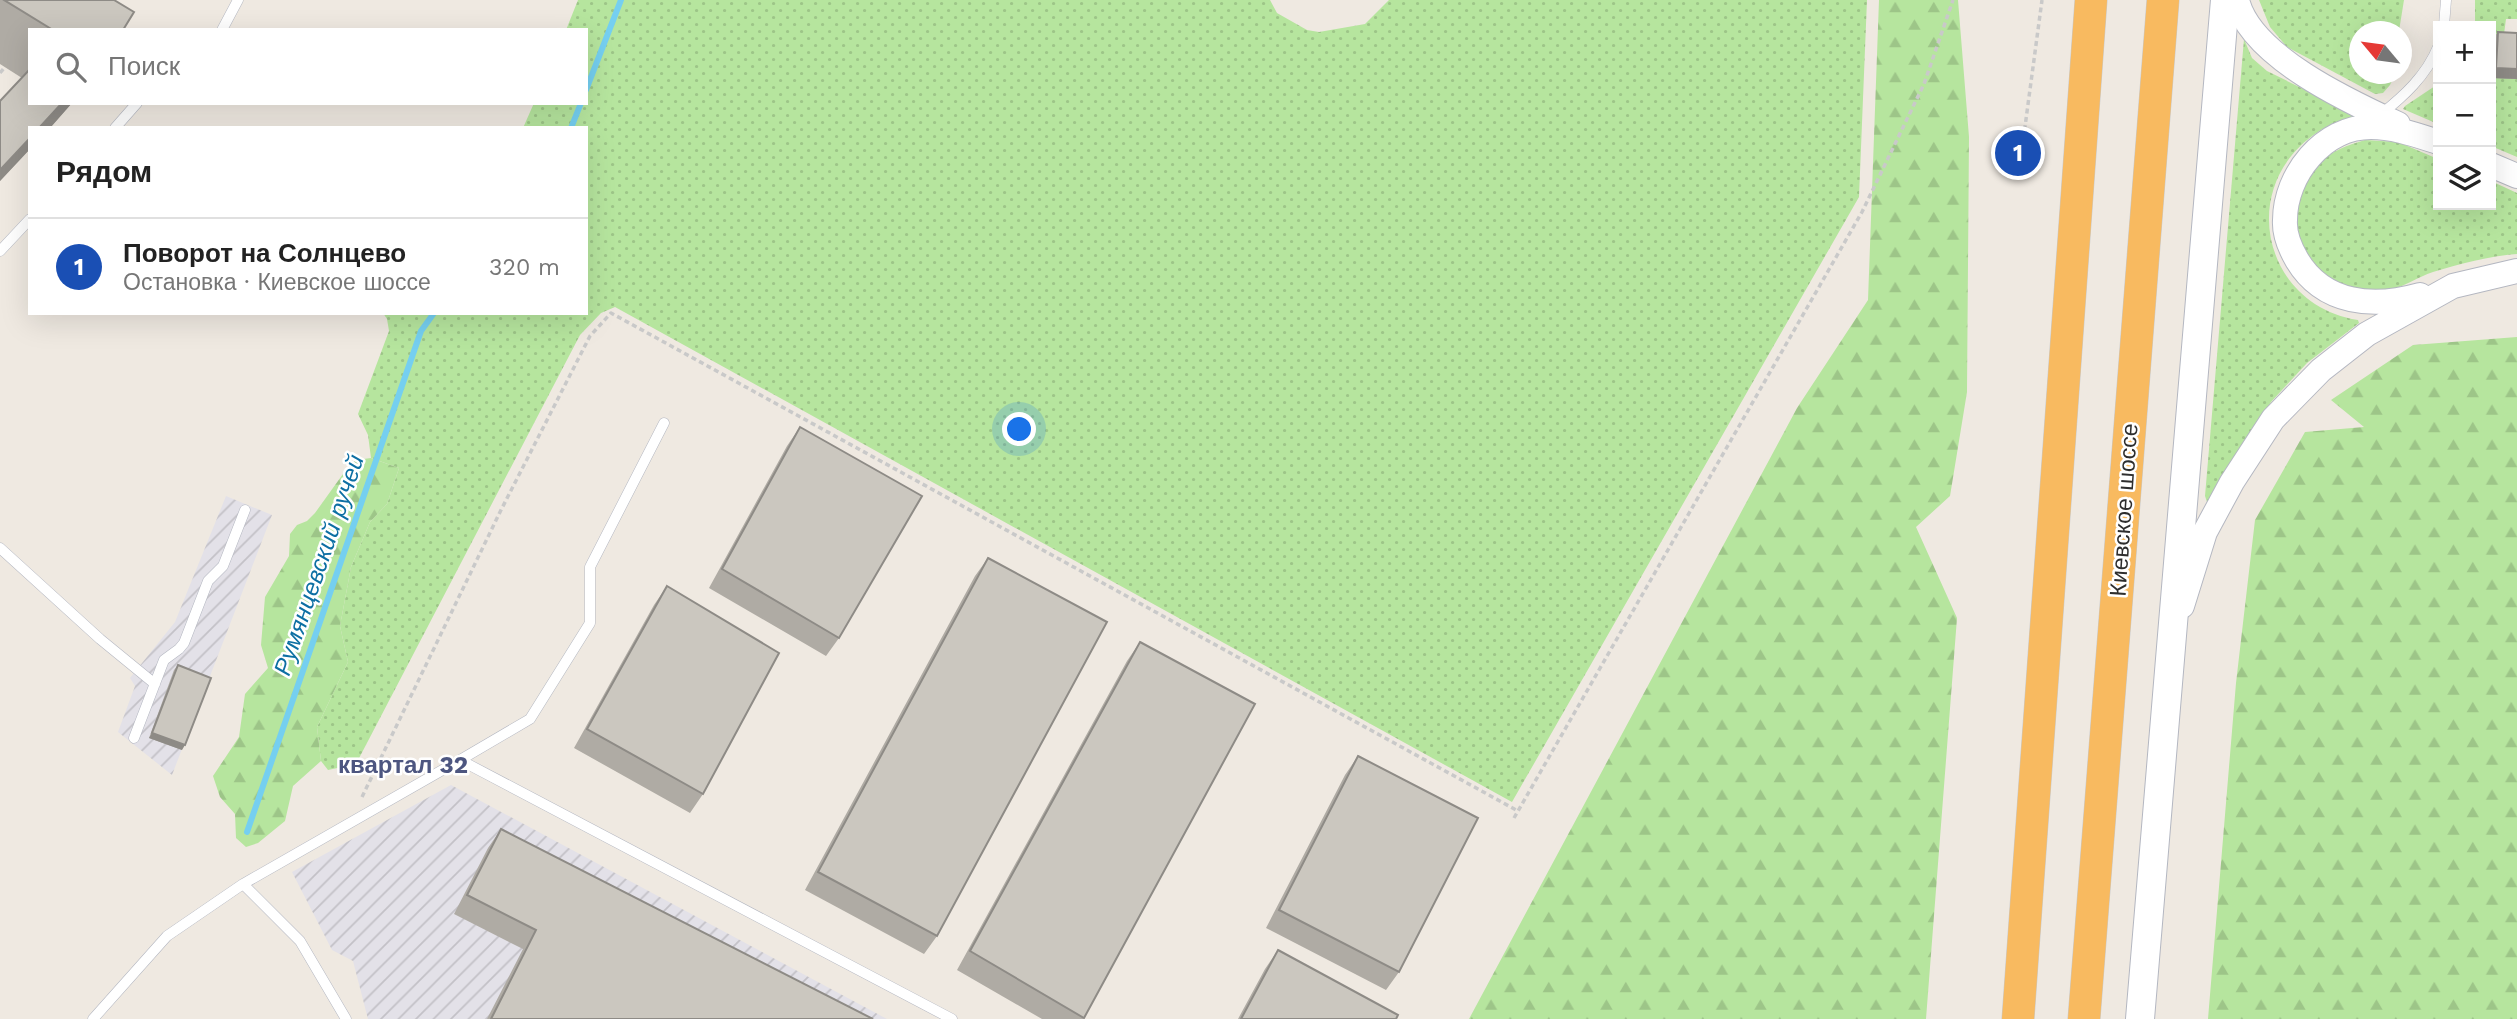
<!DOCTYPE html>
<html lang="ru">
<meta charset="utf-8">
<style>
:root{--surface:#fff;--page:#f2f2f2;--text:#222;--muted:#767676;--line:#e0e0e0;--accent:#4264fb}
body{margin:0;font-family:"Work Sans",sans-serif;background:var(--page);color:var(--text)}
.controls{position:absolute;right:21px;top:21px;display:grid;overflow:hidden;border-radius:0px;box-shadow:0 7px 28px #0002}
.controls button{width:63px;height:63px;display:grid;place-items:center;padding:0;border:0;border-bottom:2px solid var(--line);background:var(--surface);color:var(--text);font:35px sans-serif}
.compass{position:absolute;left:2349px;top:21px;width:63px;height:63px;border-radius:50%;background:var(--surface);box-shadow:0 7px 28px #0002;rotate:299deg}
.you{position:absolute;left:1020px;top:430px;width:24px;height:24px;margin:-18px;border:5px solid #fff;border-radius:50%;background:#1a73e8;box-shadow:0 0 0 10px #1a73e833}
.badge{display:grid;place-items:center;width:46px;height:46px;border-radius:50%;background:var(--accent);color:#fff;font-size:23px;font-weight:700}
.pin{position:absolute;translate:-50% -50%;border:4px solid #fff;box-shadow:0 2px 7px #0006}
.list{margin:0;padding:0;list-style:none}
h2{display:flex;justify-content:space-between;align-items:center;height:91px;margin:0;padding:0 28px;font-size:30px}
h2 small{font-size:23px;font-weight:400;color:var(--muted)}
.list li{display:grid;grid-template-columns:46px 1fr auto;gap:21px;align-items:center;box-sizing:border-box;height:98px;padding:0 28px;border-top:2px solid var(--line)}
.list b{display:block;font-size:26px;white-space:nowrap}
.list p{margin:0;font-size:23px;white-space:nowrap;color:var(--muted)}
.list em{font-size:23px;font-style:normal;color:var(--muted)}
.icon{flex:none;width:38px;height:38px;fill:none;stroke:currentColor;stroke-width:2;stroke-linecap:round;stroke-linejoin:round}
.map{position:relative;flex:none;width:2517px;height:1019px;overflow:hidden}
.search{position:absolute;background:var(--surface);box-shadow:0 7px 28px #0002;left:28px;top:28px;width:560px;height:77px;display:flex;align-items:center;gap:18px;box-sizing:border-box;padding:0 24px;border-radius:0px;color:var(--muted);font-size:26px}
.panel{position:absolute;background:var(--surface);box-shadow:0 7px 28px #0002;left:28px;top:126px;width:560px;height:189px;border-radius:0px}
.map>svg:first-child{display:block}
</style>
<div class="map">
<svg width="2517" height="1019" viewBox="0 0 2517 1019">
<defs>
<pattern id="industrial-furrows" width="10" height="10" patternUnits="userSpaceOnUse" patternTransform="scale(1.75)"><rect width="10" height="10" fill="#e3e1e8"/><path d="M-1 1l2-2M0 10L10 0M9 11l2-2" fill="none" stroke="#c3c1c7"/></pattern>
<pattern id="grass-dots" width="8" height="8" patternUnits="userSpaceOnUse" patternTransform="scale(1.75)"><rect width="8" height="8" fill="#b6e59e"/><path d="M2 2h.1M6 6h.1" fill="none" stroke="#9dc588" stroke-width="1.8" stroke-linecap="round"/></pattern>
<pattern id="forest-firs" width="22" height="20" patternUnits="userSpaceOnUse" patternTransform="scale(1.75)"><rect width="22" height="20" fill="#b6e59e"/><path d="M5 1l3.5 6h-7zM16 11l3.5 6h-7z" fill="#9dc588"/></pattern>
</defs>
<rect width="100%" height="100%" fill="#efe9e1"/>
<path fill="url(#industrial-furrows)" d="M226,496L272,515L172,775L118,732L135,686L130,678L175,622Z
M451,785L887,1019H368L353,961L332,950L292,872Z"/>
<path fill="url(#grass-dots)" d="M578,0H1270L1277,13L1307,30L1319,32L1365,24L1389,0H1867L1859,197L1512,802L615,307L601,313L580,335L356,764L328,770L321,761L317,727L348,662L340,626L351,567L370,522L387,504L399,468L371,458L368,435L358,414L389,331L387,319L383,313H586V128H523L534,103H586V30H566Z
M2259,0H2404L2399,31L2360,32V74H2395L2390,85L2383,93L2375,94L2287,47L2270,27Z
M2475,0H2517V19H2506L2504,34L2517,36V157L2491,146V26H2475Z
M2244,39L2252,58L2267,71L2350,112L2352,117C2341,122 2327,125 2318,132C2236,185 2262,305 2358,320L2359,323L2307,363L2271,402L2207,502L2205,496Z
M2438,84V124L2403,109L2405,106Z
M2365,140L2398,142L2438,159V205H2491V181L2517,193V254C2489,256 2460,264 2433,272C2418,277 2404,287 2389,290C2379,292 2361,290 2351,288C2295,275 2279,205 2318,164C2331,151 2348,145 2365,140Z"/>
<path fill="url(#forest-firs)" d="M1879,0H1958L1969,137L1967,392L1950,496L1916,527L1957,618L1926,1019H1469L1797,408L1868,300Z
M2517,337V1019H2208L2236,683L2255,520L2305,432L2364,427L2331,400L2413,345Z
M371,458L399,468L387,504L370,522L351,567L340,626L348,662L317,727L321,761L293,786L285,821L258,843L246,847L236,838L235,814L220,797L213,776L239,737L245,694L268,668L261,645L265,597L289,556L290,534L297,525L307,521L315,513L348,467L356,460Z"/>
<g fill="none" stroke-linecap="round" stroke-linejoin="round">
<path stroke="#75cff0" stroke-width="6" d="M586,90L621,0
M571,128L581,103
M247,832L421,331L434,313"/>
<defs>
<path id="service" d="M2444,26L2446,0
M222,30L238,0
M2380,115C2404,96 2426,76 2438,47
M115,128L137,103
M0,251L30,219
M0,548L100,639L155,684
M134,738L164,660L179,649L184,643L208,581L223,566L245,510
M460,760L530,719L590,623V567L664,423
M243,884L300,941L346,1019
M93,1019L167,936L243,884L460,760L952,1019"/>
<path id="tertiary" d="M2237,0C2250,56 2350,102 2398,124
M2491,165L2517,176
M2420,295C2374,308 2324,305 2297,260C2290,248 2284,234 2285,220C2285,175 2323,127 2371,127C2394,127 2416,135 2438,142
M2182,606L2205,532L2232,482L2273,419L2321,370L2367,334L2453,286L2517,271"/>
<path id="secondary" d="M2140,1019L2225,0"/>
<path id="trunk" d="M2018,1019L2091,0
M2084,1019L2163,0"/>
</defs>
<use href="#service" stroke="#b4b7c1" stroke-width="11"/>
<use href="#tertiary" stroke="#b4b7c1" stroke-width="26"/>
<use href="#secondary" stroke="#b4b7c1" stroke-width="30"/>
<use href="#trunk" stroke="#c9c9c9" stroke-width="33"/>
<path stroke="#c9c9c9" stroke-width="3.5" stroke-dasharray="5 3.5" stroke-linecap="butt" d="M0,73L5,67
M2020,164L2042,0
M362,797L501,510L590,336L611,313L1518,811
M1514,818L1862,212L1924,84L1953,0"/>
<use href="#service" stroke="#fff" stroke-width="10"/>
<use href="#tertiary" stroke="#fff" stroke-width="24"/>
<use href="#secondary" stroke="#fff" stroke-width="28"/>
<use href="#trunk" stroke="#f8ba60" stroke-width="32"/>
</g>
<path fill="#afaba4" d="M0,0H114L123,30H30V103H72L50,128H30V149L0,181V101L22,78L0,64Z
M2498,32L2517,79L2491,78V41Z
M800,427L839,638L826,656L709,588L787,446Z
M988,558L937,936L924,954L805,890L975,576Z
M667,586L703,794L690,813L574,748L654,605Z
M1140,642L1084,1018L1083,1019H1042L957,970L1127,661Z
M178,665L182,750L149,738L174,670Z
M1358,756L1399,972L1386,990L1266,928L1345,775Z
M501,829L873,1019H487L523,949L454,914L488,848Z
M1278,950L1396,1019H1238L1265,969Z"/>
<path fill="#8e8b86" d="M2496,68L2517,69V79L2491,78V76Z
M62,103H72L50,128H39Z
M30,138V149L0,181V170Z
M152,733L185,745L182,750L149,738Z"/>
<path fill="#cbc7bf" stroke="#8e8b86" stroke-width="2" d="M4,0H114L134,12L123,30H53Z
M2498,32L2517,33V69L2496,68Z
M30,69V103H62L39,128H30V138L0,170V101Z
M800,427L922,496L839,638L722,569Z
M988,558L1107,622L937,936L818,872Z
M667,586L779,653L703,794L587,729Z
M1140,642L1255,704L1084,1018L970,951Z
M178,665L211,678L185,745L152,733Z
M1358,756L1478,818L1399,972L1279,910Z
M501,829L873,1019H491L536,930L467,895Z
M1278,950L1398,1015L1396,1019H1241Z"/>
<g text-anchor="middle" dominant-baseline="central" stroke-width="5" stroke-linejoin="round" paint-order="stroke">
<g font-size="23" fill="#2e2e2e" stroke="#fff">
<text transform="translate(2124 510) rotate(-86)">Киевское шоссе</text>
</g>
<g font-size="24" font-style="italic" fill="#0d6fa3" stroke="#fff">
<text transform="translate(319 565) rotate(-71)">Румянцевский ручей</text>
</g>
<g font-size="24" font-weight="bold" fill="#4d5680" stroke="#fff">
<text x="403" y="765">квартал 32</text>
</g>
</g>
</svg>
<div class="controls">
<button>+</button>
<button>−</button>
<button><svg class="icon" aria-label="layers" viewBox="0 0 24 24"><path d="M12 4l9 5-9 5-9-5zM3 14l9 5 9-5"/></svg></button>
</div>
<svg class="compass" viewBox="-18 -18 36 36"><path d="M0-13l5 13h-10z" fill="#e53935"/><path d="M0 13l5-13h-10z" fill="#767676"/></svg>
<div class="you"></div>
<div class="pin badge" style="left:2018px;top:153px;background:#1a4fb4">1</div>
<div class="search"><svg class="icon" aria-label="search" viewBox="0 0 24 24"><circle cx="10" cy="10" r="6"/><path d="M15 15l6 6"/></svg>Поиск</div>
<section class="panel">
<h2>Рядом<small></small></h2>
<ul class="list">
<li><span class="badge" style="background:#1a4fb4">1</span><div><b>Поворот на Солнцево</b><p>Остановка · Киевское шоссе</p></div><em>320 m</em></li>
</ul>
</section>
</div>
